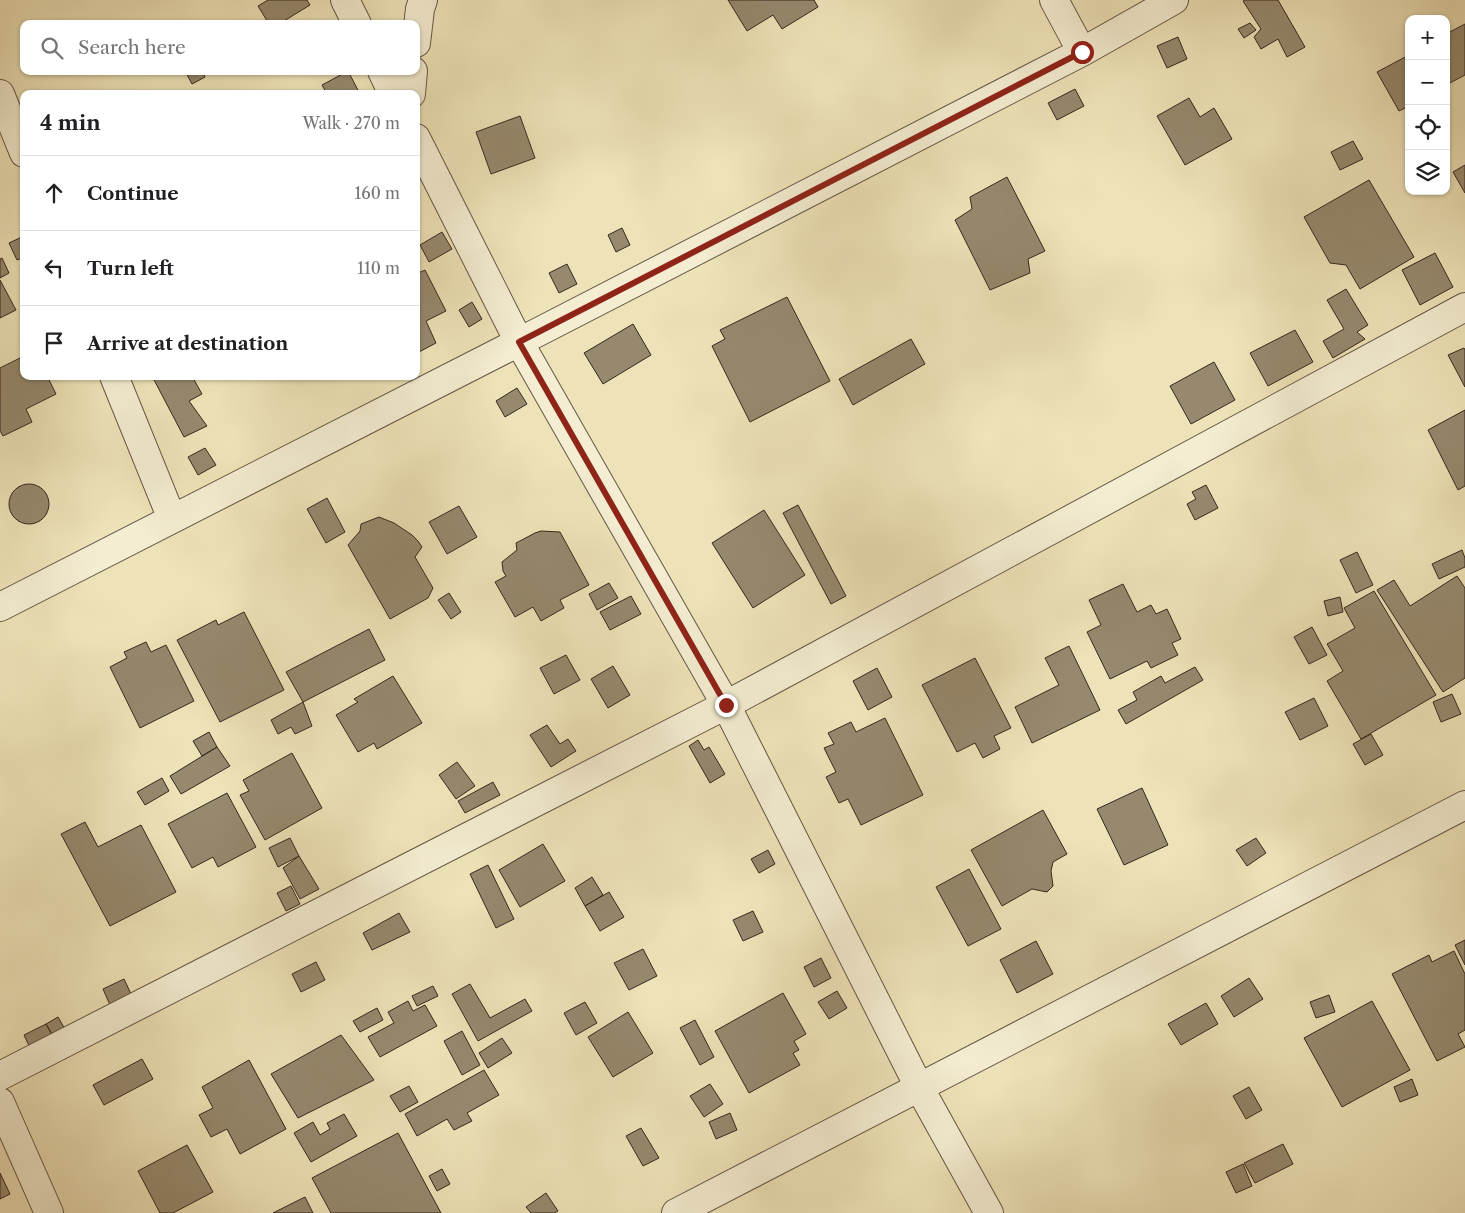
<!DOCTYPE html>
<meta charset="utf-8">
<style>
:root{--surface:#fff;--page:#f2f2f2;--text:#202124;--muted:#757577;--line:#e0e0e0}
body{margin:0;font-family:"Libre Caslon Text",serif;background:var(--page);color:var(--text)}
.controls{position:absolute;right:15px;top:15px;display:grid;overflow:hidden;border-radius:10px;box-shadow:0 1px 4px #0004}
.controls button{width:45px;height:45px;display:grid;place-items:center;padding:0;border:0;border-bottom:1px solid var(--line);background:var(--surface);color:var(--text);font:25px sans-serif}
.stop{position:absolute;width:15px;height:15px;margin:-11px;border:4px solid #8f2418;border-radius:50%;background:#fff}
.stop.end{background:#8f2418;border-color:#fff;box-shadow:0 1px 5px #0008}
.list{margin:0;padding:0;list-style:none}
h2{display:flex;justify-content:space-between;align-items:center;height:65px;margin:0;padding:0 20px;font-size:21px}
h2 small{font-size:16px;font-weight:400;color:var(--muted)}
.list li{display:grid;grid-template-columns:32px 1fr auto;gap:15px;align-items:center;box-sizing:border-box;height:75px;padding:0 20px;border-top:1px solid var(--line)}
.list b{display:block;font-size:19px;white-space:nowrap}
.list em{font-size:16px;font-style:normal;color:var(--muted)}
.icon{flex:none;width:28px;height:28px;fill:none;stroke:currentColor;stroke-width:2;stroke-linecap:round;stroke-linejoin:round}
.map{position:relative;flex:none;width:1465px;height:1213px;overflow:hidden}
.search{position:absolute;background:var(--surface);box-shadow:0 1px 4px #0004;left:20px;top:20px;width:400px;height:55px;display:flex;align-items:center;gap:12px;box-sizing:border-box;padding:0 18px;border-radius:10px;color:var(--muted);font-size:19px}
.panel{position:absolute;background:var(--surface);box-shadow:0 1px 4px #0004;left:20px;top:90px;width:400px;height:290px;border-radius:10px}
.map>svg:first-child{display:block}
</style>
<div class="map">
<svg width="1465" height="1213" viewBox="0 0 1465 1213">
<rect width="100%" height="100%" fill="#eee3b8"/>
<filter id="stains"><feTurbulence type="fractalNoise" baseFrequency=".004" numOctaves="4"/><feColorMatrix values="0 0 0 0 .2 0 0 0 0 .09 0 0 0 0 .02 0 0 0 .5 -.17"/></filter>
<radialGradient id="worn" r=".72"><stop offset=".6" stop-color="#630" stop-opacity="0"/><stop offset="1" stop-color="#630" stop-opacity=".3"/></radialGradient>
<path fill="#96896e" stroke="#36271e" d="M268,0H307L310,5L279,24H269L258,6Z
M728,0H814L818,7L782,29L773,15L747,31Z
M1245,0H1278L1305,47L1287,57L1278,39L1261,49L1254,37L1261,29L1243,1Z
M1250,23L1256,30L1244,38L1238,29Z
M1465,24V75L1446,85V34Z
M1178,37L1187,59L1167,68L1157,46Z
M1409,55V106L1399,111L1377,72Z
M185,71H202L205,77L192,84Z
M348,71L360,94H327L322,85Z
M1075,89L1084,106L1057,120L1048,103Z
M1189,98L1200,117L1214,108L1232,139L1185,165L1157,116Z
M520,116L535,158L491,174L476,132Z
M1353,141L1363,159L1340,170L1331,152Z
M1465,165V193L1453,172Z
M1007,177L1045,251L1028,259L1030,273L990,290L955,220L972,209L970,197Z
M1369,180L1414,257L1360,289L1346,265L1330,263L1304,217Z
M622,228L630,245L616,252L608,235Z
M442,232L452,249L429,262L420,245Z
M24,236V257L17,260L9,243Z
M1435,253L1453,287L1420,305L1402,270Z
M2,258L9,273L0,278V259Z
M567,264L577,284L559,293L549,273Z
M425,270L446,311L426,321L436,343L417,353L416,274Z
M0,280L16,310L0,318Z
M1346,289L1368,325L1357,332L1365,339L1333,358L1323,341L1344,329L1327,300Z
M787,297L830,381L750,422L712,346L725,339L720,330Z
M472,302L482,319L469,327L459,310Z
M633,324L651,355L603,384L584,353Z
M1295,330L1313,362L1268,386L1250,353Z
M911,339L925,364L853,405L839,379Z
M1464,348L1465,350V387L1448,355Z
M24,356V376H47L56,394L26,409L32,422L3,436L0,431V368Z
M1214,362L1235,400L1191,424L1170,386Z
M152,376H173L175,379L180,376H192L202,394L189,401L207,426L184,437Z
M517,388L527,404L505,417L496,401Z
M1465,410V486L1458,490L1428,430Z
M205,448L216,465L198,475L188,457Z
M9 504a20 20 0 1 1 40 0a20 20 0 1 1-40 0Z
M1206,485L1218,508L1195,520L1187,504L1196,499L1192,492Z
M327,498L345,532L326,543L307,509Z
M798,505L846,596L831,604L783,513Z
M459,506L477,537L447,554L429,522Z
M764,510L805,575L753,608L712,543Z
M379,517L394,523L412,535L418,541L422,547L415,557L433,588L428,598L390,619L348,545L360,531L361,524Z
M541,531L560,532L589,585L560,600L564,608L541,621L533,607L515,617L495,582L506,576L503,571L502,562L517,550L516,543L535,533Z
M1462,550L1465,558V567L1439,579L1432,564Z
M1357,552L1373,585L1356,593L1340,560Z
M1457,576L1465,588V678L1443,692L1377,590L1394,580L1410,606Z
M609,583L618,598L597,610L589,594Z
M1123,584L1137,612L1151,605L1156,614L1167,609L1181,639L1172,643L1178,655L1151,668L1147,661L1110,679L1087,632L1101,625L1089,600Z
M1374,591L1436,695L1361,739L1327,681L1343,671L1327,644L1355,628L1344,608Z
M449,593L461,612L451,619L438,600Z
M631,596L641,614L610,630L600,612Z
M1340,597L1343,612L1328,616L1324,601Z
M244,612L284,690L220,722L177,640L216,620L218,625Z
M1312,627L1327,655L1309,664L1294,637Z
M369,629L385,660L303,702L286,672Z
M146,642L151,652L166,645L194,701L140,728L110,667L127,658L124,652Z
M1069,646L1100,710L1032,743L1015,707L1059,685L1045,658Z
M566,655L580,680L554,694L540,668Z
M975,658L1011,728L994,736L1000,749L983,758L975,743L957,752L922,685Z
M613,666L630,695L608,708L591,679Z
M1195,667L1203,680L1126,724L1118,710L1137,700L1133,692L1161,676L1165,683Z
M877,668L892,697L868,710L853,681Z
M393,676L422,723L377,749L374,743L358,752L336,715L358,702L354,699Z
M1452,694L1461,714L1441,722L1433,702Z
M1314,698L1328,726L1300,740L1285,712Z
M303,702L312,726L295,734L291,727L278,734L271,720Z
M885,718L923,795L861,825L848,799L839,803L826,777L836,772L824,748L834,744L828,733L851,722L856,732Z
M547,725L560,744L568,739L576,751L551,767L530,735Z
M209,732L217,747L202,756L193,741Z
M1371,734L1383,755L1365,765L1353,744Z
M698,740L704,750L709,747L725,774L710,783L689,746Z
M217,747L230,766L181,794L170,776Z
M292,753L322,808L265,840L240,795L249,791L243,780Z
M457,762L475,786L456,799L439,775Z
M162,778L169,791L145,805L137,792Z
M493,782L500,795L465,813L458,801Z
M1142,788L1168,845L1124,865L1097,809Z
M227,793L256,847L218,867L213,857L192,868L168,824Z
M1043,810L1067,854L1053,862L1051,871L1053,886L1047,892L1032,889L1002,906L971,850Z
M85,822L98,847L141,825L176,892L110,926L61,834Z
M290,838L299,856L278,867L269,848Z
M1256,838L1266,853L1247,866L1236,850Z
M543,844L565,881L520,907L499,870Z
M768,850L775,864L759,873L751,859Z
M299,856L319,889L300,899L283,868Z
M488,865L514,919L496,928L470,874Z
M969,869L1001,929L968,946L936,887Z
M592,877L603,895L585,906L575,888Z
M291,886L300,904L286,911L277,893Z
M609,892L624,917L600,931L585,906Z
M753,911L763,932L743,941L733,920Z
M399,913L410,932L372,950L363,933Z
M1465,940V965L1455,945Z
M1036,941L1053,974L1017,993L1000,960Z
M643,949L657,976L629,990L614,963Z
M1454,951L1465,974V1030L1458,1034L1465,1047L1437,1061L1392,974L1429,955L1432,962Z
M821,958L831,978L814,987L804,967Z
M316,962L325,980L301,992L292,974Z
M1249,978L1263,999L1234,1017L1221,996Z
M124,979L131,994L110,1005L103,989Z
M470,984L490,1018L525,999L532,1011L478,1041L452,994Z
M433,986L438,996L417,1006L412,996Z
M837,991L847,1008L829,1019L818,1002Z
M783,993L806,1034L794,1041L799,1050L793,1053L800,1065L749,1093L715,1031Z
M1329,995L1335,1012L1316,1018L1310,1002Z
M408,1001L413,1011L425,1005L437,1026L380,1057L368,1037L394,1023L388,1012Z
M1372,1001L1410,1070L1342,1107L1304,1038Z
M585,1002L597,1023L576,1035L564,1013Z
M1206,1003L1218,1024L1181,1045L1168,1024Z
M377,1008L383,1020L360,1032L353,1021Z
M628,1012L653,1053L613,1077L588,1037Z
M58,1017L66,1031L54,1038L46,1024Z
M695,1020L714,1057L700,1065L680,1028Z
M46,1024L54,1038L31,1050L24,1035Z
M462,1031L480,1065L462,1075L444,1041Z
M341,1035L374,1080L298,1118L271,1074Z
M502,1038L512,1053L488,1068L479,1053Z
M142,1059L153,1079L104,1105L93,1085Z
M249,1060L286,1129L240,1154L227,1129L211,1137L199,1115L213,1108L202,1087Z
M484,1070L499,1095L467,1113L472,1121L454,1130L447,1119L417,1136L405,1114Z
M1412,1079L1418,1095L1400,1102L1394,1087Z
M710,1084L723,1104L704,1117L690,1096Z
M409,1086L418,1102L400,1112L390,1096Z
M1249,1087L1262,1110L1246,1119L1233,1096Z
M730,1113L737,1130L716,1139L709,1122Z
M344,1114L357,1136L311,1162L294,1133L313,1122L320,1135L330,1129L327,1123Z
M641,1128L659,1158L643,1166L626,1136Z
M398,1133L441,1213H331L312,1178Z
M1283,1144L1293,1164L1255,1183L1244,1163Z
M187,1145L213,1192L173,1213H160L138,1171Z
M1243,1164L1252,1186L1236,1193L1226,1172Z
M442,1169L450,1184L437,1191L429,1176Z
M0,1173L10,1194L0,1199Z
M546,1193L558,1211L554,1213H531L526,1207Z
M305,1197L313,1213H273Z"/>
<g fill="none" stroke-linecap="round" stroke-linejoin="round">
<defs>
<path id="minor" d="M345,0L357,24
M1054,0L1082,52
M416,43L420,9L423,0
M382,71L393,94
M0,94L24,153
M411,94L413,71
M416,138L519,342L726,705L919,1087L989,1213
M114,376L172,519
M0,607L519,342L1082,52L1174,0
M0,1076L726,705L1465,307
M0,1102L49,1213
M676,1213L1465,805"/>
</defs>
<use href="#minor" stroke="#645644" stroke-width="30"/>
<use href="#minor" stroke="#f4edd1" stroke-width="28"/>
</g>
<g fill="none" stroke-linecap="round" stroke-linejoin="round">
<path stroke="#8f2418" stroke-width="6" d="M726,705L519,342L1082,52"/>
</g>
<rect width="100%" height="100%" filter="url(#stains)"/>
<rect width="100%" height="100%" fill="url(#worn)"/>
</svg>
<div class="controls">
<button>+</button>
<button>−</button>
<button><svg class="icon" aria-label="locate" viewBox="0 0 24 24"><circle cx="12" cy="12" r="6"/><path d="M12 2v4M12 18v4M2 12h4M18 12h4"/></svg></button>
<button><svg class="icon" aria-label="layers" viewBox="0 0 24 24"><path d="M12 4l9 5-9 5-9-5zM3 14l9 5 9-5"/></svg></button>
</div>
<div class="stop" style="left:1082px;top:52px"></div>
<div class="stop end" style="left:726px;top:705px"></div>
<div class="search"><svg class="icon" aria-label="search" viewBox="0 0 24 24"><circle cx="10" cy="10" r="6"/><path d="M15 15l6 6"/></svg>Search here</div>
<section class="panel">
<h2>4 min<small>Walk · 270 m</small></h2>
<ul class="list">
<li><svg class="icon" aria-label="ahead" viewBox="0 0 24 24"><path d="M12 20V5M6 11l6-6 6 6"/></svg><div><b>Continue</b></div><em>160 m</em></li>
<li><svg class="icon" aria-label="left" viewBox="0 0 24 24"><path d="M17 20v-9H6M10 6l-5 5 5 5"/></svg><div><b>Turn left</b></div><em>110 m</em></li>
<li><svg class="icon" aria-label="arrive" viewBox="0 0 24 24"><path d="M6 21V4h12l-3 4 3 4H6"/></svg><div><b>Arrive at destination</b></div></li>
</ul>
</section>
</div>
